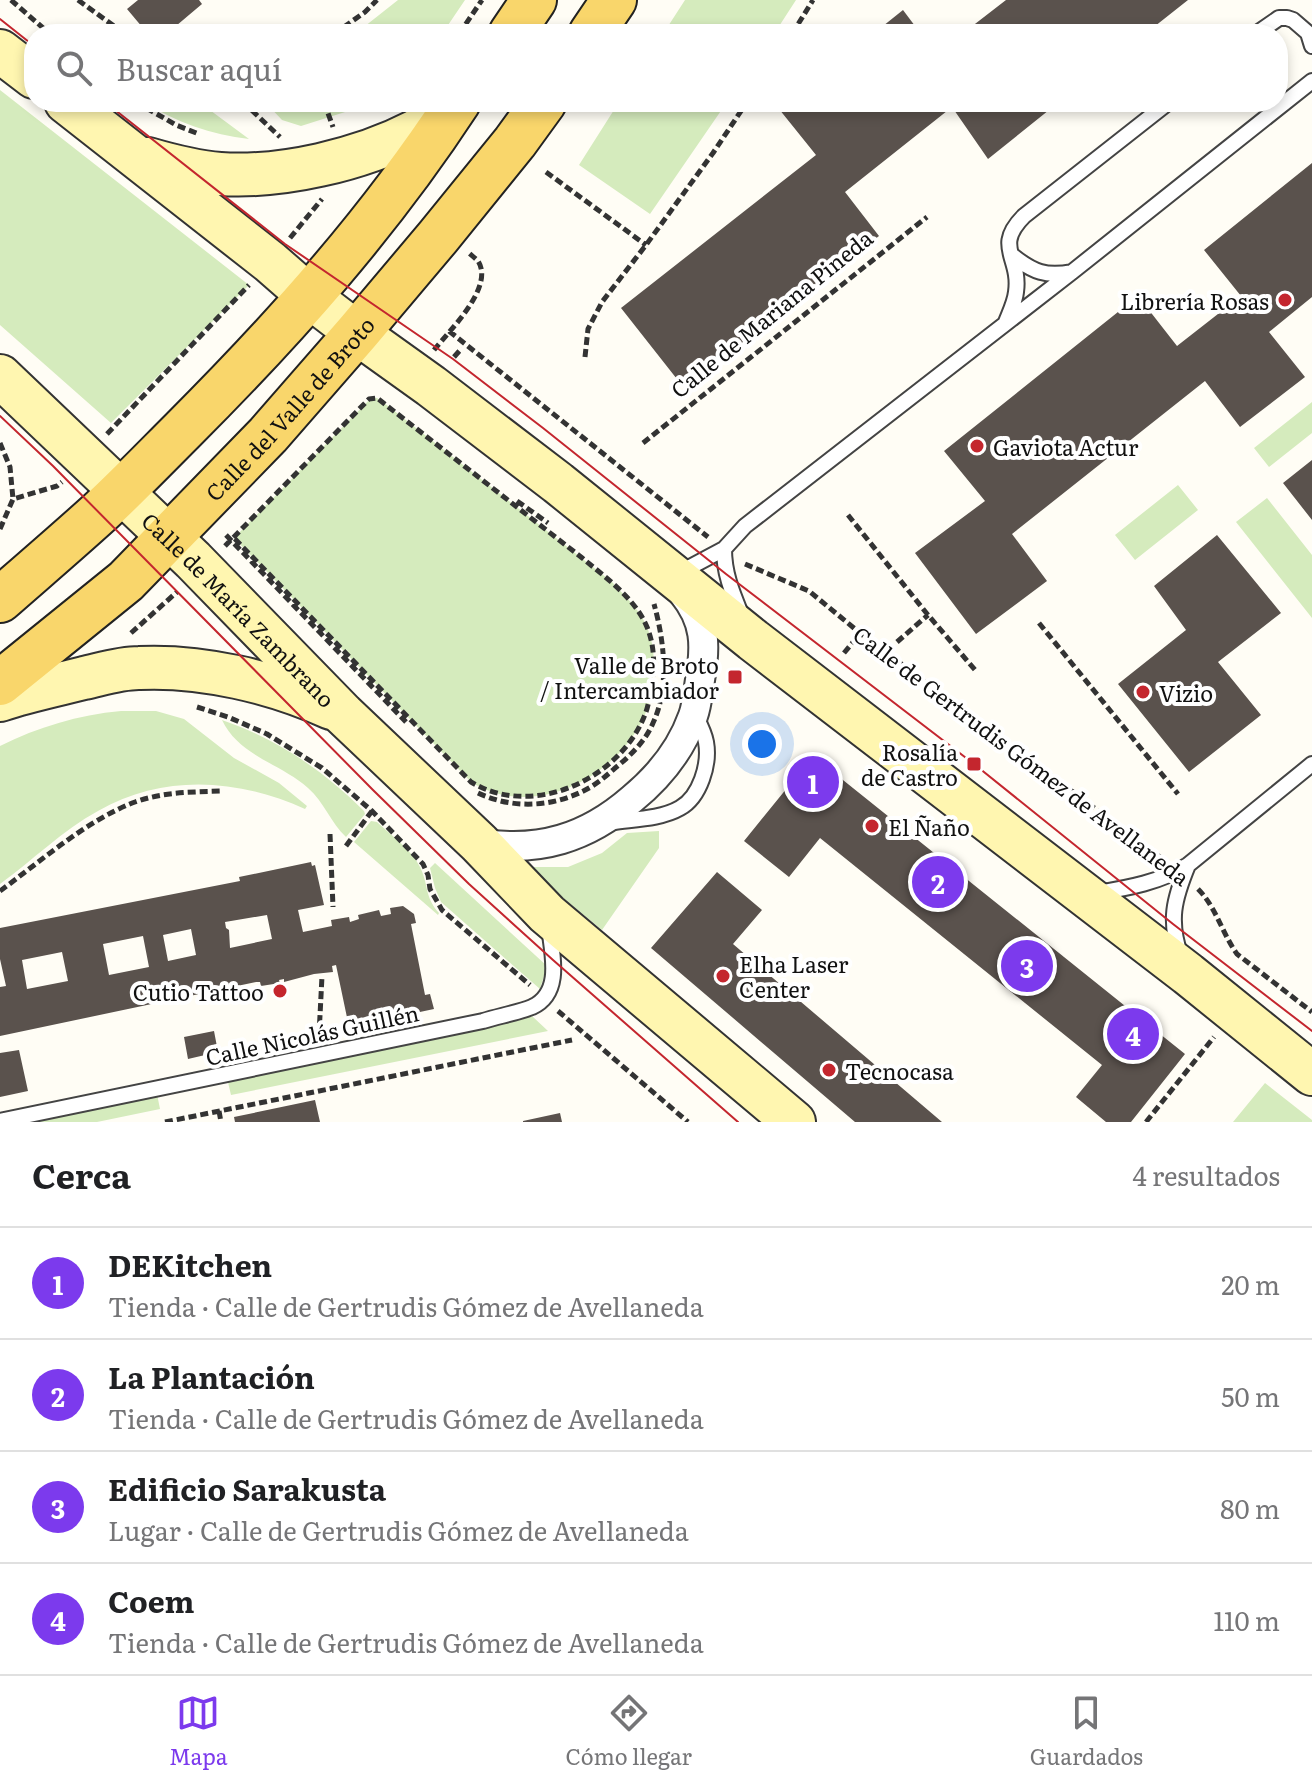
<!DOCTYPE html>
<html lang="es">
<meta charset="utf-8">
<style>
:root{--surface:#fff;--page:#f2f2f2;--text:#202124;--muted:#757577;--line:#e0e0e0;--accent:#7c3aed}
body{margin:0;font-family:Literata,serif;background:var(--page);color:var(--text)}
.you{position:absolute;left:762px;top:744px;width:28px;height:28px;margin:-20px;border:6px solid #fff;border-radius:50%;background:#1a73e8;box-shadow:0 0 0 12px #1a73e833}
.badge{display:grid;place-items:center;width:52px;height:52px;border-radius:50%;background:var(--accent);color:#fff;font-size:26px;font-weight:700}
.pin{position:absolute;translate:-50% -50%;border:4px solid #fff;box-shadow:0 2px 8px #0006}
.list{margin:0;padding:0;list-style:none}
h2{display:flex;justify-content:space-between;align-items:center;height:104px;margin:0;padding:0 32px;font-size:34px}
h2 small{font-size:26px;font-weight:400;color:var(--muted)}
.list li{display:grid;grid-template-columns:52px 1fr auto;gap:24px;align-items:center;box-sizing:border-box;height:112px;padding:0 32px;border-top:2px solid var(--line)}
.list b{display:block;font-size:30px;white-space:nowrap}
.list p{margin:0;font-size:26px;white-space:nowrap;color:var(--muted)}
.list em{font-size:26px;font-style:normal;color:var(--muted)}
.icon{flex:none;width:44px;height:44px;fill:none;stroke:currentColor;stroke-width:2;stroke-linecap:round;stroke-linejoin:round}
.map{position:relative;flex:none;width:1312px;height:1122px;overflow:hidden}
.search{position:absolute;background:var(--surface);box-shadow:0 4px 12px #0003;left:24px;right:24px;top:24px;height:88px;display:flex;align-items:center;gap:20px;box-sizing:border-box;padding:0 28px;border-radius:32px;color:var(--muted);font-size:30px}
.sheet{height:552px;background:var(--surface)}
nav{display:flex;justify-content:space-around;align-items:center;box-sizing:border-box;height:112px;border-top:2px solid var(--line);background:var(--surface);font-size:22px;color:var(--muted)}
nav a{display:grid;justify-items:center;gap:4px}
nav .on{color:var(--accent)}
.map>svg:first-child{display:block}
</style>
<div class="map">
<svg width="1312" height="1122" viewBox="0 0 1312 1122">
<rect width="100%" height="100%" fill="#fffdf5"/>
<path fill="#d5ebbd" d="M398,0H465L442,34H355Z
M685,0H796L774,34H663Z
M0,90L249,285L111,423L0,325Z
M144,102H199L249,139C211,135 176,122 144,102Z
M265,102H370L364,106L301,126L282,120Z
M619,102H727L650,214L579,165Z
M372,397L377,398L388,406L612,582C624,595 639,609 646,625C655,644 655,666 652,686C650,698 648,710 642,721C612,780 532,820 471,782L234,538Z
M1312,402V433L1269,467L1254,448Z
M1178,485L1198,510L1135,560L1115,535Z
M1267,498L1312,555V618L1236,522Z
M121,711H156L184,719L234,758L279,783L307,806L305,809C238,779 165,773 98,811C63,830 33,860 0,884V746C38,727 78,715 121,711Z
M222,720C277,739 323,770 364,811L365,814L346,837C331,823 324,802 308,788C280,763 239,756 222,720Z
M371,821L377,822C391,835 412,850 420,867C429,885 424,896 439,913L438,915L354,842Z
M659,831V848L602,930L525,867H568L602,853L627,833Z
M435,863L547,966L540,989L441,902L435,888L430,868Z
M532,1016L548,1031L231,1095L227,1078Z
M1265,1083L1312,1120V1122H1233Z
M156,1089L160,1109L97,1122H0Z"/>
<path fill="#5a524d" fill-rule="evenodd" d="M138,0H199L202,4L170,31L166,26L157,34H148L127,9Z
M1006,0H1188L1145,34H962Z
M903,10L921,34H873Z
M787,102H1059L988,159L952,107L845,192L879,236L684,388L621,308L816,155L779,109Z
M1312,163V297L1269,332L1305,377L1240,427L1205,381L1012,534L1047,581L976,634L915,553L985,501L944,451L1138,296L1177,346L1241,296L1204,250Z
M1312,460V520L1283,483Z
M1217,535L1281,613L1218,662L1261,715L1189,772L1118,684L1186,630L1154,586Z
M813,756L1185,1054L1131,1122H1106L1076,1097L1102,1065L820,838L789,877L744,841Z
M311,862L312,866L315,865L324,905L298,910L303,932L332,926L331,920L349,917L350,922L359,919L358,915L379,910L381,916L391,914L390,908L403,906L414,914L416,923L411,924L425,995L430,994L434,1009L349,1027L336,965L332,966L333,972L314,974L284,982V979L279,980L280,983L261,986L260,982H256L0,1036V987L6,986L0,959V928L240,881L239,877ZM267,915L272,939L230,948L229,930L226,928L225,922ZM191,929L196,955L168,961L163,935ZM143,936L149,967L109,975L103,944ZM62,952L68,981L27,989L22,960Z
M717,872L762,910L733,944L942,1122H855L651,948Z
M214,1031L218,1052L188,1059L184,1037Z
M19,1050L28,1091L0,1097V1053Z
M315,1100L320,1122H235L234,1117Z
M560,1113L562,1122H523V1121Z"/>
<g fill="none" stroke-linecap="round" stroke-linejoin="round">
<defs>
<path id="lane" d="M1256,34L1279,18H1287L1293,20L1308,33L1312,46
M1013,256C1033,272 1046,277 1072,272
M1006,322C1010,312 1015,302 1016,292C1021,257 993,247 1024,216L1169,102
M724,549C724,573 732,592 741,614
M679,573L724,549L745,526L1072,272L1312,81
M613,822C634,819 661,819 680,808C700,797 710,764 706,742C704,731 699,723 694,713
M1097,893C1128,888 1161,882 1188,865L1312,764
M1181,957C1168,921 1174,899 1188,865
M0,1121L483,1021C499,1016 517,1013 532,1007C563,993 552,953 549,927"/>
<path id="street" d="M479,843C539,853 587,838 632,799C660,776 681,750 693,716C697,705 698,692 700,680C706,646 706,621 683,593"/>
<g id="secondary">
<path d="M0,51L34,77"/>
<path d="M66,102L270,262L310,297L357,333L431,386L558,483L753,640L1188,974L1312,1074"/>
<path d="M148,159C172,166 195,172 220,174C282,178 360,160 416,131C430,123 443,112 456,103"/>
<path id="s1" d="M0,376L193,560L343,714L479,843L547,914L794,1122"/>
<path d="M0,700C27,691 56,685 84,678C102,674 120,668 139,668C202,665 274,682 331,708"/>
</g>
<g id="primary">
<path d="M511,34L534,0"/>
<path d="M591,34L614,0"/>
<path d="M0,600C33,571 67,542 100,512C128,486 155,458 182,431C284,329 379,223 458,102"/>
<path id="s2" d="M0,683L126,581L268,435L357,333L438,237L515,142L544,102"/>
</g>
</defs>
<use href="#lane" stroke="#444" stroke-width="18"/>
<use href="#street" stroke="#444" stroke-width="32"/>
<use href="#secondary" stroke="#333" stroke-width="46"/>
<use href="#primary" stroke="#222" stroke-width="48"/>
<path stroke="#333" stroke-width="5" stroke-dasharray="8 4" stroke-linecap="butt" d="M11,0L50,34
M78,0L125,34
M334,34L365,12L377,0
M459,34L482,0
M792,34L813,0
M136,102L176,125L199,134
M243,102L280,137
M324,102L333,127
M546,172L646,245
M290,238L322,199
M449,331L708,537
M434,350C449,331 495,287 478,261C477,260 469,253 468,252
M454,357L462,348
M585,357L588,329L602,302L646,245L713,153L747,102
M107,434L249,285
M0,443L10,467L13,499
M643,443L927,217
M517,501L548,523
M848,515L928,615L976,671
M0,529L13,499L57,486L62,482
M226,535L406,722
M225,546L369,399L377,398L581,557C605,577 635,598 647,627C654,644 655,663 652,681C650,693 649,706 644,717C618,780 532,819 471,782L234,538
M745,564L809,591L860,633L1160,857
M1039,623L1178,794
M131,633L177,592
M897,642L928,615
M844,653L858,636
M197,707L228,717L267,734L322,768L372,811L423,864L428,875L430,889L442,910L530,985
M478,793C514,810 555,807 589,788C598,783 606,776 614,769C629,757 645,742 653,723C670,687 664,640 654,604
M330,834L333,907
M346,846L372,811
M1198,889C1216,907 1222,933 1237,954L1312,1012
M0,891C41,861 87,820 135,802C163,792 192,792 221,791
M558,1011L688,1122
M319,1035L322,976
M219,1111L221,1122
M165,1122L572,1040
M1146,1122L1214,1037"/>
<use href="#lane" stroke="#fff" stroke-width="14"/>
<use href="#street" stroke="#fff" stroke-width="28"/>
<use href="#secondary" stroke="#fff6b0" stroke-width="42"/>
<use href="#primary" stroke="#f9d66b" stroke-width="44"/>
<path stroke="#c4262e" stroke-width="2" d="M0,19L34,46
M105,102L285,244L453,359L543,428L726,574L974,764L1173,924L1312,1031
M0,416L53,466L373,790L469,884L553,960L738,1122"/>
</g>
<g fill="#c4262e" stroke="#fff" stroke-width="3">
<circle cx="1285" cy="300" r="8"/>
<circle cx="977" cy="446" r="8"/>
<rect x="727" y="669" width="16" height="16" rx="4"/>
<circle cx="1143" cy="692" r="8"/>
<rect x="966" y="756" width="16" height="16" rx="4"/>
<circle cx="872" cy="826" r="8"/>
<circle cx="723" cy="976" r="8"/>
<circle cx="280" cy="991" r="8"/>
<circle cx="829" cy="1070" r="8"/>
</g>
<g text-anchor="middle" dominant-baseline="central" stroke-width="8" stroke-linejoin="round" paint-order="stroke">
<g font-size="22" fill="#111" stroke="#fff" text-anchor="start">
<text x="1269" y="300" text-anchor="end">Librería Rosas</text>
<text x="993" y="446">Gaviota Actur</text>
<text x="719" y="664" text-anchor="end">Valle de Broto<tspan x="719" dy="25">/ Intercambiador</tspan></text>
<text x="1159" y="692">Vizio</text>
<text x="958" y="751" text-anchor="end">Rosalía<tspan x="958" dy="25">de Castro</tspan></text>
<text x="888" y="826">El Ñaño</text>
<text x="739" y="963">Elha Laser<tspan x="739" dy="25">Center</tspan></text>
<text x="264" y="991" text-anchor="end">Cutio Tattoo</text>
<text x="845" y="1070">Tecnocasa</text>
</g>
<g font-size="22" fill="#111" stroke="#fff">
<text transform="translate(771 313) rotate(-39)">Calle de Mariana Pineda</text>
<text stroke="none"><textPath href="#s2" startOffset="400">Calle del Valle de Broto</textPath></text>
<text stroke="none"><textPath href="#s1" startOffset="334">Calle de María Zambrano</textPath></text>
<text transform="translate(1022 755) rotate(37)">Calle de Gertrudis Gómez de Avellaneda</text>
<text transform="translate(312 1034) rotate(-12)">Calle Nicolás Guillén</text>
</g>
</g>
</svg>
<div class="you"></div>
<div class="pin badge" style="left:813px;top:782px">1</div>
<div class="pin badge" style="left:938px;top:882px">2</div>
<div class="pin badge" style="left:1027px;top:966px">3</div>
<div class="pin badge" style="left:1133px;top:1034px">4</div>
<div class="search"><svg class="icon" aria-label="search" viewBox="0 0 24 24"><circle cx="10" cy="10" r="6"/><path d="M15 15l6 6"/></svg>Buscar aquí</div>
</div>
<section class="sheet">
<h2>Cerca<small>4 resultados</small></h2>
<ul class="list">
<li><span class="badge">1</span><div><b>DEKitchen</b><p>Tienda · Calle de Gertrudis Gómez de Avellaneda</p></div><em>20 m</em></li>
<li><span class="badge">2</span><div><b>La Plantación</b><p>Tienda · Calle de Gertrudis Gómez de Avellaneda</p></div><em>50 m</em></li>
<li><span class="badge">3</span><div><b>Edificio Sarakusta</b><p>Lugar · Calle de Gertrudis Gómez de Avellaneda</p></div><em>80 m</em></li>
<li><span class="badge">4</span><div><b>Coem</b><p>Tienda · Calle de Gertrudis Gómez de Avellaneda</p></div><em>110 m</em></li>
</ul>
</section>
<nav>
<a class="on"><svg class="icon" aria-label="map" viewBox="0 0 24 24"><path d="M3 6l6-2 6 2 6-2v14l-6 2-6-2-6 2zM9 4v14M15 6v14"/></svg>Mapa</a>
<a><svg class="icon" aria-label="directions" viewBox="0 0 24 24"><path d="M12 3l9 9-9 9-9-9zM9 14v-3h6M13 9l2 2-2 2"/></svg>Cómo llegar</a>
<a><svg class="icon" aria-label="saved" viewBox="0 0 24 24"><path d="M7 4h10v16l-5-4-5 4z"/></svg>Guardados</a>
</nav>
